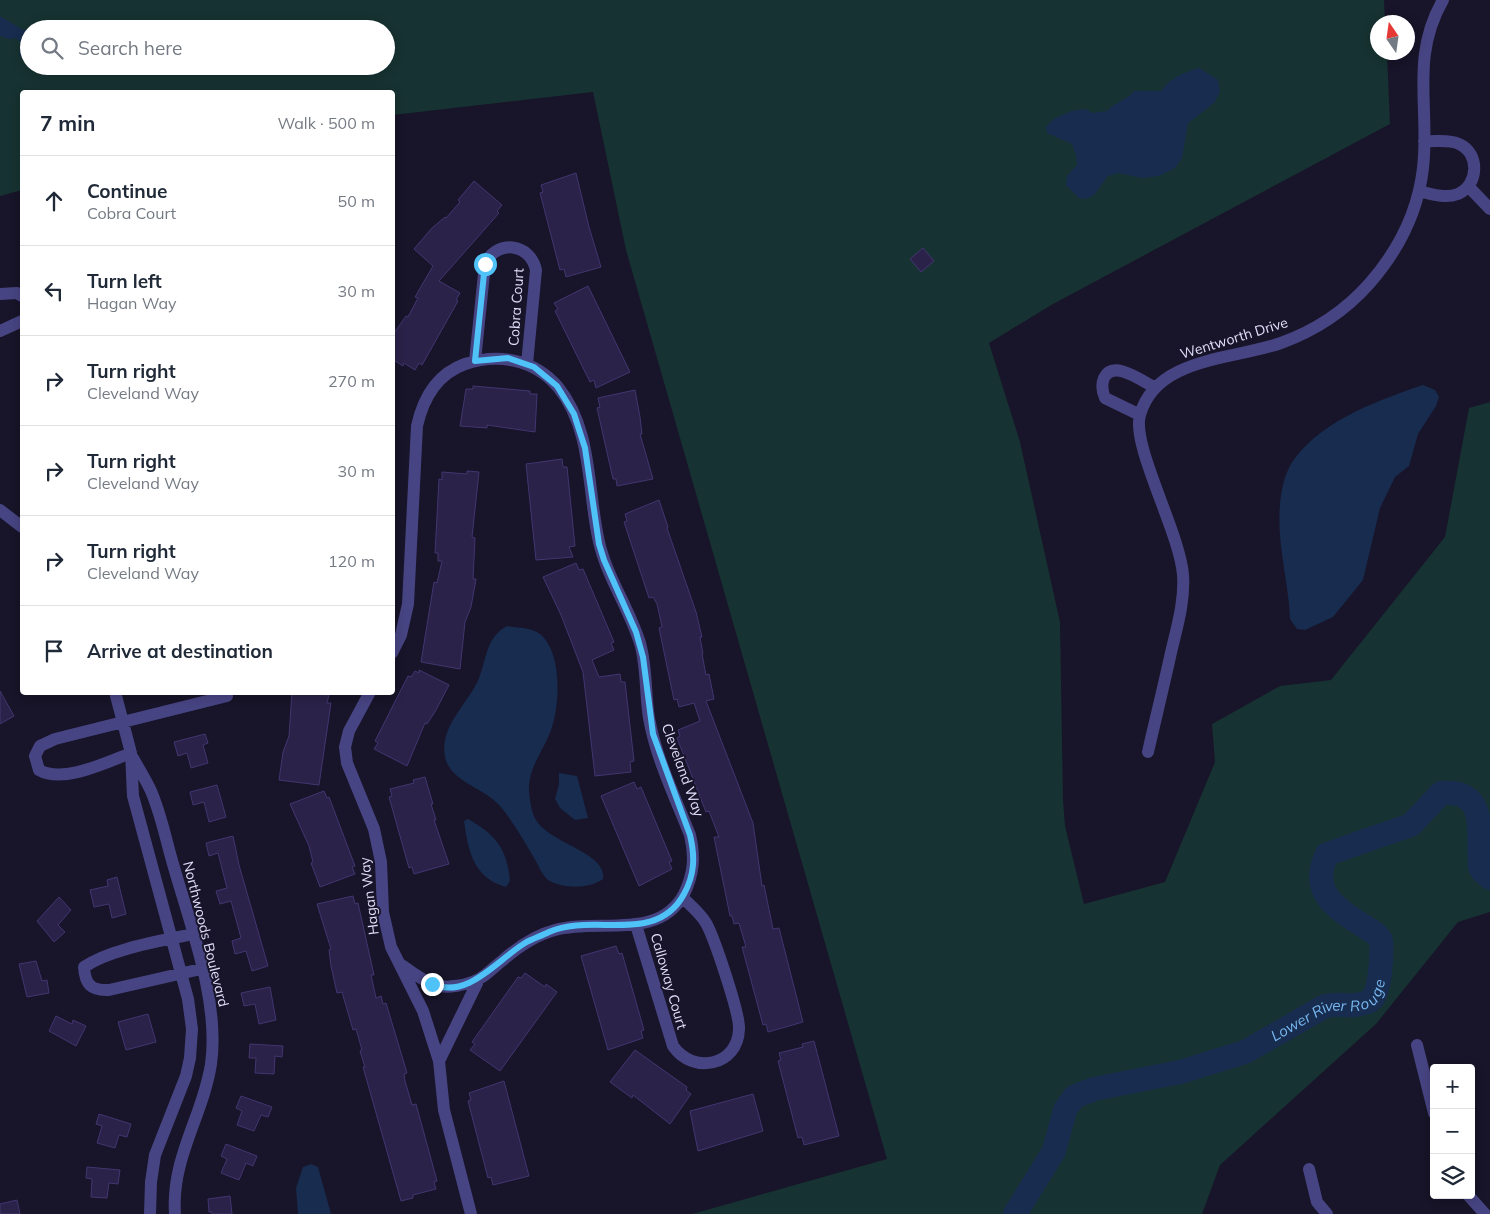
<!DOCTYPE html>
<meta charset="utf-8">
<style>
:root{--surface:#fff;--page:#f2f2f3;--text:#1f2937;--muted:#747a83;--line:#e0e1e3}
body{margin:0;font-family:Mulish,sans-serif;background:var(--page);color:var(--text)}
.controls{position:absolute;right:15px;bottom:15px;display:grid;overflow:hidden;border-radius:5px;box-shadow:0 2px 12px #0003}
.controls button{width:45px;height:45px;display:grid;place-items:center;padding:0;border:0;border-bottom:1px solid var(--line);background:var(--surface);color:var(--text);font:25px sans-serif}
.compass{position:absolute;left:1370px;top:15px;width:45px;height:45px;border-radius:50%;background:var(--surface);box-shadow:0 2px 12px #0003;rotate:347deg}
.stop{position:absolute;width:15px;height:15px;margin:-11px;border:4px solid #4fc3f7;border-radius:50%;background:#fff}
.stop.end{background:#4fc3f7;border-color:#fff;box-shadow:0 1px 5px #0008}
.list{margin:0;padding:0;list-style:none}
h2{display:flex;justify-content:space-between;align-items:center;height:65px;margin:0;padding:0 20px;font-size:21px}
h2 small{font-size:16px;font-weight:400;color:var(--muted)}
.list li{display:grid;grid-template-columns:32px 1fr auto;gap:15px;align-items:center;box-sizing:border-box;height:90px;padding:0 20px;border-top:1px solid var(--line)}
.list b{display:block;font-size:19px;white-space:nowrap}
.list p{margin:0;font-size:16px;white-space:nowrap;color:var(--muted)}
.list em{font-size:16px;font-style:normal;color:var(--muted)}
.icon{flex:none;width:28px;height:28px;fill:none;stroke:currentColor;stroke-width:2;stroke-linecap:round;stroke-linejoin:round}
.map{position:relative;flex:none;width:1490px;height:1214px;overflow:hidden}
.search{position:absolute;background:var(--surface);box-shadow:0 2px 12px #0003;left:20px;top:20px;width:375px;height:55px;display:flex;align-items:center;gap:12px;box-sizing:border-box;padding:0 18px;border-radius:28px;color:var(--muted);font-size:19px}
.panel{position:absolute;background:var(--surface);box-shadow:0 2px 12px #0003;left:20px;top:90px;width:375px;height:605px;border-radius:5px}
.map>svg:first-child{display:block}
</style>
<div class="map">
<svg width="1490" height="1214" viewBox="0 0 1490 1214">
<rect width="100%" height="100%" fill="#181429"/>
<path fill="#173232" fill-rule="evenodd" d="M0,0H1384L1385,22H1378V52L1387,53L1390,124L1053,304L989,343L1020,442L1060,622L1063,801L1065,826L1084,904L1165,882L1215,762L1212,724L1280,686L1331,680L1445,537L1469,408L1490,402V912L1458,922L1376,1024L1220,1165L1202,1214H692L887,1159L626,250L593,92L393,115L392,92H22V190L0,196ZM29,29H386V66H29Z"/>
<path fill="#172c4e" d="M0,16L23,30H29V61L23,59L19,54L21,43L16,38L8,39L0,36Z
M1199,68L1218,80L1220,92L1214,103L1188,123L1182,158L1175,168L1159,176L1142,178L1119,173L1108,176L1094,195L1086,199L1079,198L1066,185L1067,176L1077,165L1076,154L1072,144L1047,133L1046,127L1054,119L1071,111L1086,109L1092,113L1107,111C1116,101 1126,101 1134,91H1161C1171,77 1183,73 1199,68Z
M1423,385L1435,390L1439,397L1436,406L1418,434L1409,466L1395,477L1380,508L1363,580L1333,617L1305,630L1297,629L1290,619C1289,591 1282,563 1280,535C1278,511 1280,477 1295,458C1325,419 1379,400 1423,385Z
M507,626C517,628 531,627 540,634C562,652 560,703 552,727C545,750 528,766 529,791C530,800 531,812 536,820C549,843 608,853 603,879C590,889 563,889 548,880C542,875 538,864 534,858C524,841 513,821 500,806C485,788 450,782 445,757C439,726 469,703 479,678C487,658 486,637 507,626Z
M559,773L577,776L588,818L575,820L560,808L555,799L559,784Z
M468,819C496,835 507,848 510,881L506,887C473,878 468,850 464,821Z
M311,1164L318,1167L331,1214H298L296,1188L303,1167Z"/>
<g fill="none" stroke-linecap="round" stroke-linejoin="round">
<path stroke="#172c4e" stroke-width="24" id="s1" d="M1015,1214L1054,1151L1065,1110L1074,1097L1094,1089L1180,1072L1245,1052L1325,1006C1336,1003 1345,1006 1356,1005C1360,1004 1368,1003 1371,1000C1381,992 1382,953 1381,940L1376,934C1345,913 1306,897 1327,854L1411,825L1441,793C1490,789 1477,834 1480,867L1483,872L1490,878"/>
</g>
<path fill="#2a2248" stroke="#423671" d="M576,173L589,227L601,267L566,277L564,269L560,270L540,193L543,192L541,185Z
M474,181L502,205L497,211L499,213L439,281L460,293L456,300L458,301L422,365L419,363L415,370L404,363L403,366L392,359V336L406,316L408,317L418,298L415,297L433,266L414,249L432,228L445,217L446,218L460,202L458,200Z
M923,248L934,261L921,272L910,259Z
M588,286L630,372L596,388L594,380L590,382L555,311L558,309L554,303Z
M473,386L530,391V394H537L535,432L487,425V428L460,426L466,389H473Z
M635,390L640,417L642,434H640L653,479L617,486L616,479H613L597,408L600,407L598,398Z
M562,459L563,467H567L575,546L569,547L573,557L536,560L526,464Z
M467,471L479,472L472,537L475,538L473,579H476L471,607L465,622L460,669L421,662L434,582L437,583L442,561H438V553H435L439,479L442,480V472L467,474Z
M659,500L668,527L667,528L696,612L702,637H700L703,654H702L706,675L709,674L714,699L706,701L753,823L762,886L764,885L773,929L779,928L803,1022L768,1032L766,1024L763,1025L742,947H746L739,923L734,924L732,916H730L714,837H719L709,811L706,812L677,738L680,736L678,730L700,721L694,703L679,707L677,699L674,700L659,628L662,627L657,604L653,597L649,598L624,522L627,521L625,514Z
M576,563L579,570L583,569L614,642L611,643L614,650L592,660L599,677L620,674L621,682H625L634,761L630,762L631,772L595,776L583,672L561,615L543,577Z
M419,670L449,685L436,710L427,724L425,723L407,766L374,749L378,743L375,741L408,676L411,677L415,671L419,673Z
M0,691L14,716L0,724Z
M292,692L329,695L327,703H331L319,785L279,780L283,752L289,736Z
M205,734L208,743L203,745L208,763L191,768L187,753L178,756L174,742Z
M425,777L433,804H431L436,820H434L449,864L414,874L412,867L409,868L389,797L392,796L390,789L414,783L413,780Z
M634,782L637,789L641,787L672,861L669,862L672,869L639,886L601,796Z
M217,785L226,817L209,822L204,802L193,805L190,792Z
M324,791L327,798L329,797L355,866L352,867L355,874L320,887L311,863L313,862L309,846L290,804Z
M233,836L239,865L268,966L252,971L246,951L235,954L232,941L241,938L231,901L220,904L216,891L227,888L218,853L209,856L206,843Z
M117,877L126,914L112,918L109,904L94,907L90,890L108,886L107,880Z
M353,896L355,904L358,903L374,975H371L376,998L381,996L383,1004L386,1003L407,1073L404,1074L405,1081L412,1105L416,1104L437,1181L434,1182L436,1189L413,1195V1198L401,1201L363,1067H365L360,1051L362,1050L356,1029L353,1030L342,992L337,993L331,966L329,950L331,949L317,904Z
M59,897L71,910L58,925L65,932L54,942L37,921Z
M616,946L619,954L622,953L644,1030L641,1031L643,1038L608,1050L581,956Z
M36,961L42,981L47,980L49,993L27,997L19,964Z
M525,973L545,987L546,984L557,992L500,1071L470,1050L475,1044L472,1042L518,977L521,978Z
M270,987L276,1020L259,1024L255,1004L244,1006L241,993Z
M148,1014L156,1042L126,1050L118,1022Z
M56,1016L72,1024L73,1020L86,1026L76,1046L49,1031Z
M814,1041L839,1136L804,1145L802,1137L798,1138L778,1061L781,1060L779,1053L803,1047L802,1044Z
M250,1044L283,1046L282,1057L275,1056L274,1074L255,1073L256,1058H249Z
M635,1050L687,1087L686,1090L691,1094L670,1124L633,1095L632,1098L610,1082Z
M504,1081L529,1176L493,1185L491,1177L488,1178L468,1101L471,1100L469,1093Z
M753,1094L763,1131L698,1151L690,1111Z
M241,1096L272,1107L268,1117L261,1115L254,1131L237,1125L242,1111L236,1108Z
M99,1114L131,1124L127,1137L119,1135L115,1148L97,1143L102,1126L96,1124Z
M226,1144L257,1156L253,1166L246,1163L239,1180L221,1173L227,1159L221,1156Z
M87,1167L120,1170L118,1184L109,1183L107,1198L91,1197L92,1179L86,1178Z
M230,1196L232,1214H212V1212H209L208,1199Z
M17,1200L20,1214H0V1204Z"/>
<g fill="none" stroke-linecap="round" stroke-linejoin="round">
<path stroke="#474483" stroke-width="12" d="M1468,186L1490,209
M1419,191C1431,194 1445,199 1458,194C1479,185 1480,153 1459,144C1449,139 1435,142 1424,141
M0,294L17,293L22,296
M0,331L22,321
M475,361L485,264C497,239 530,243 536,270L527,364
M1140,415L1105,398C1102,391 1101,385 1104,378C1113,359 1142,381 1154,387
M0,510L22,527
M392,653L401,635L408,604L417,426C423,399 437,374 465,364C498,353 534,359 558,387C593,430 587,490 599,542C607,577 629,608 640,643C647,667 645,693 649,718C656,758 675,797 690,835C695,856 694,874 684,894C659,941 598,918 555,930C536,935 518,947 503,960C495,966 487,975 479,979C467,985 447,989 435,985C421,980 410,971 399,963
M115,692L131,753L133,796L188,999L192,1029L190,1058L186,1076L155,1155L151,1182L150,1214
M370,692L349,731L345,747L347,763L374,829L381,862L383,912L391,947L423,1011L439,1061L444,1110L471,1214
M1148,752C1155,721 1163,689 1170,657C1176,630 1185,603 1183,575C1180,533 1131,445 1140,415C1156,357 1233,360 1281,343C1314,331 1345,311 1369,284C1398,251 1418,212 1423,168C1430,108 1410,57 1443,0
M131,753C107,762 63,784 39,770L35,756L40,746L55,739L227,696
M133,758C139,769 146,780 151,791C161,814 166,840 173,864C190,924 220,1002 211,1064C203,1116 171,1158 175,1214
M636,925L673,1046C693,1075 738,1066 739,1029C740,1014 714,937 706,923C700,913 690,905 682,897
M193,934C161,941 110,949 84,967C85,984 91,991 109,990L201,969
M1417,1045L1434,1113
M439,1061L479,979
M1309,1169L1317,1202L1327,1214
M1468,1195L1485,1214"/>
</g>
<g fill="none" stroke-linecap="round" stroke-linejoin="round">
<path stroke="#4fc3f7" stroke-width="6" d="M432,984C468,1000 498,959 525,943C532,939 541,936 549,932C593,912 656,946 684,894C695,874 695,856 690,835L653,734L643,657L636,632L604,560L599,544L585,448L574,414L557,386L534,367L508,358L475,361L485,264"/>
</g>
<g text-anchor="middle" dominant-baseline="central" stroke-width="4" stroke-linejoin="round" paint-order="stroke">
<g font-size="14" fill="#e2dffc" stroke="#181429">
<text transform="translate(516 307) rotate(-86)">Cobra Court</text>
<text transform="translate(1234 338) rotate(-17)">Wentworth Drive</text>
<text transform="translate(683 770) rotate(70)">Cleveland Way</text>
<text transform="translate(369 896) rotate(-97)">Hagan Way</text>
<text transform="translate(206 934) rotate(76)">Northwoods Boulevard</text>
<text transform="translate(669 981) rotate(74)">Calloway Court</text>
</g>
<g font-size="15" font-style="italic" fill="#78b8f1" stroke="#181429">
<text stroke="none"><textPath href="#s1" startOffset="406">Lower River Rouge</textPath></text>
</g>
</g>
</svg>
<div class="controls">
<button>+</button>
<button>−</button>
<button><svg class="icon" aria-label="layers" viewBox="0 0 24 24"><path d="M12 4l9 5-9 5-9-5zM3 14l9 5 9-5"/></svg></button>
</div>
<svg class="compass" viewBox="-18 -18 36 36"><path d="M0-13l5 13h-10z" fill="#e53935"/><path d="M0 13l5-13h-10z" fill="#747a83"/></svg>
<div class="stop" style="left:485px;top:264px"></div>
<div class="stop end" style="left:432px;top:984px"></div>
<div class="search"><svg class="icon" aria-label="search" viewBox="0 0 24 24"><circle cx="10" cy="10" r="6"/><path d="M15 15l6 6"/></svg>Search here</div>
<section class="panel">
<h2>7 min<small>Walk · 500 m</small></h2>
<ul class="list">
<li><svg class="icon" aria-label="ahead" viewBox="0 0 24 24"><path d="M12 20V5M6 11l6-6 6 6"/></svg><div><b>Continue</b><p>Cobra Court</p></div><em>50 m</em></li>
<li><svg class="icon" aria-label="left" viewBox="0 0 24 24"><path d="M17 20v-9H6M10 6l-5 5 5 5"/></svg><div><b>Turn left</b><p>Hagan Way</p></div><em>30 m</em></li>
<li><svg class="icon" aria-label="right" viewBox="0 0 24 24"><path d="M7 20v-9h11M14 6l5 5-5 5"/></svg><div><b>Turn right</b><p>Cleveland Way</p></div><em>270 m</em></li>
<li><svg class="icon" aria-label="right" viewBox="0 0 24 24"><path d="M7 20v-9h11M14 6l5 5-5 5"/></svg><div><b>Turn right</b><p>Cleveland Way</p></div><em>30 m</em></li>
<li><svg class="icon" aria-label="right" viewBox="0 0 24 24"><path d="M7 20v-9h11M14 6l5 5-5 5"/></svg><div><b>Turn right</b><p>Cleveland Way</p></div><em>120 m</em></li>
<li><svg class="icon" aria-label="arrive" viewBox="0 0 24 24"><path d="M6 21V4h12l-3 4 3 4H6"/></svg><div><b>Arrive at destination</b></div></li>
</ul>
</section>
</div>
